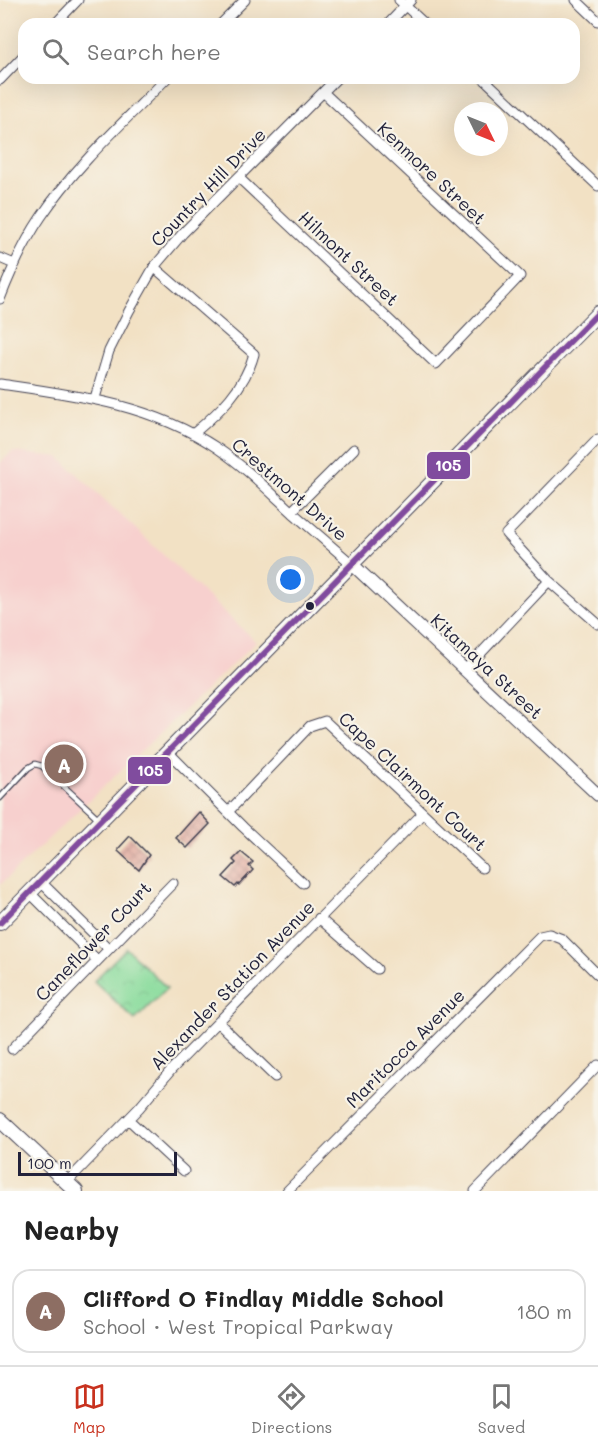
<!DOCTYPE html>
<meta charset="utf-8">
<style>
:root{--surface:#fff;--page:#f6f6f6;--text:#222;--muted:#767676;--line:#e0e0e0;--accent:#c8321e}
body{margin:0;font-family:Mali,sans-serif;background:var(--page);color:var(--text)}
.compass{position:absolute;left:454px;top:102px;width:54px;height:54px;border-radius:50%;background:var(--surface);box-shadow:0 6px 24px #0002;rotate:133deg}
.scale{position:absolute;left:18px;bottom:15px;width:159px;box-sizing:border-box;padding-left:6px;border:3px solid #22223b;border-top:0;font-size:16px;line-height:21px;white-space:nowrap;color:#22223b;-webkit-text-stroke:4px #f7f3e8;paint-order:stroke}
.you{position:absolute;left:291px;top:580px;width:21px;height:21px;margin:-15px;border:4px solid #fff;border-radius:50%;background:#1a73e8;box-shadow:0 0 0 9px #1a73e833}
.badge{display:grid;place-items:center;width:39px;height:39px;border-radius:50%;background:var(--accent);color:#fff;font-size:20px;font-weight:700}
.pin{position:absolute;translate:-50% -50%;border:3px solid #fff;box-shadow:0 2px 6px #0006}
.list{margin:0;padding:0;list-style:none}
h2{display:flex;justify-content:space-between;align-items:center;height:78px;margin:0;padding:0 24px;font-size:26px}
h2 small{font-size:20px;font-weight:400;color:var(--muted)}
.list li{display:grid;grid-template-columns:39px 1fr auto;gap:18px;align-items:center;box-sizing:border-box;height:84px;margin:0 12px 12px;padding:0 12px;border:2px solid var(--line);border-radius:18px}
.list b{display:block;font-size:22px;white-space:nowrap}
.list p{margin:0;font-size:20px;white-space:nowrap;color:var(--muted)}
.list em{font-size:20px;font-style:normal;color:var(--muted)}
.icon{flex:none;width:33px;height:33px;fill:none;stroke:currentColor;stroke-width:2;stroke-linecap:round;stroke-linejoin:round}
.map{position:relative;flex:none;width:598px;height:1191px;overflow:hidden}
.search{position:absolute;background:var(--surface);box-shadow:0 6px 24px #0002;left:18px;right:18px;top:18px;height:66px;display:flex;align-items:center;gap:15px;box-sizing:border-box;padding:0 21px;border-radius:18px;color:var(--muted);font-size:22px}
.sheet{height:174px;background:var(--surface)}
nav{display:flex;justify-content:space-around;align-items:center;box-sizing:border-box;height:84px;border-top:2px solid var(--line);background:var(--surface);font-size:16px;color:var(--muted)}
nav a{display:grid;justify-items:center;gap:3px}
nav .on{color:var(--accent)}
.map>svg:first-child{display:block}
</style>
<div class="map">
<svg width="598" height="1191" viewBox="0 0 598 1191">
<defs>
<pattern id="park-crowns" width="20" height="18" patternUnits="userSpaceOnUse" patternTransform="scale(1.5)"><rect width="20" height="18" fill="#8adc9d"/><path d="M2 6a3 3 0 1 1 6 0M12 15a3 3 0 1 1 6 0" fill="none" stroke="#77bc88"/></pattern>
<pattern id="building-cross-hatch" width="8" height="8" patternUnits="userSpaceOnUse" patternTransform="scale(1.5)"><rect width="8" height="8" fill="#e3b0a5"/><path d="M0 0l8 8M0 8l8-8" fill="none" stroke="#c2978f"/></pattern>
</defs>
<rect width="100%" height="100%" fill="#f7f3e8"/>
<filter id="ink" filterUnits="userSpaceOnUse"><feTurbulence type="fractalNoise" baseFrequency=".0167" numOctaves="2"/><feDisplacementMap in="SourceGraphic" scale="12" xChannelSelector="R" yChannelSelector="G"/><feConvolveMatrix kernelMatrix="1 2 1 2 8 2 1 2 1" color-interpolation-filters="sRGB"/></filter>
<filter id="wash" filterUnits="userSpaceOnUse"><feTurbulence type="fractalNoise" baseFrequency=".008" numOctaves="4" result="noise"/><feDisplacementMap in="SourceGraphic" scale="24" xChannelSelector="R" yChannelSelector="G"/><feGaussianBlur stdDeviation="1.35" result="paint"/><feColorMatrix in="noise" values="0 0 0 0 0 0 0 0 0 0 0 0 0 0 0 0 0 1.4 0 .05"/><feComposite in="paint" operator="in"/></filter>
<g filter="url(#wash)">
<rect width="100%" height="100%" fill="#f2e1c4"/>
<path fill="#f7d0ce" d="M12,452L59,457L256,642L0,885V463Z"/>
<path fill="url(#park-crowns)" stroke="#567f6c" stroke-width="1.5" d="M126,948L167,988L135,1020L94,981Z"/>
<g id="blocks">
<path fill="url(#building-cross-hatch)" d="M199,812L210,824L187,848L176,838Z
M130,836L149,855L139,870L118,851V849Z
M241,852L253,862L249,866L253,870L239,885L238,884L235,887L223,877L236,863L233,860Z"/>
</g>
</g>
<g filter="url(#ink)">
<use href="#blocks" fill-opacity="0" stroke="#413f50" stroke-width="1.5"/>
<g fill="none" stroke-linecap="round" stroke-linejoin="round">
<defs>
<path id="service" d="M0,798L28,768L35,764L42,766L99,819"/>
<path id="minor" d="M399,0L425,24
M576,0L598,21
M55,24L78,0
M221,24L245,0
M388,24L411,0
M483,78L598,186
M0,80L24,55
M239,178L436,364L520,276L323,92
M0,258L14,264
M154,267L254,354C245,388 219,412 193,434
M0,299C11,271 24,242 41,217C76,165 124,122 167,78
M0,384C76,395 151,404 217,448C245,467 268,490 293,513C313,530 332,547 352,564
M95,398L109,351L129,311L154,267L183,233L337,78
M598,439L506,534L549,581L598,624
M292,511L354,449
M465,670L549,581
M168,752L243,827L303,883
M228,812L310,726L325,721L482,868
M41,882L109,949
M30,893L97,960
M319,918L377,969
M218,1022L275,1077
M12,1049L173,883
M128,1119L184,1171
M67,1182L139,1108L172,1069L423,813
M287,1191L540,936L549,934L562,939L598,975
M475,1191L598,1065"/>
<path id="tertiary" d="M352,564L598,795"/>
<path id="secondary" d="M0,923L598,313
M0,1120L76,1191"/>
</defs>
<use href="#service" stroke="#413f50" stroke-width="7"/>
<use href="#minor" stroke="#413f50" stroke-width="11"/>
<use href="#tertiary" stroke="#413f50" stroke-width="14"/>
<use href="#secondary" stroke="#413f50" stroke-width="16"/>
<use href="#service" stroke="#fff" stroke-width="4.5"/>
<use href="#minor" stroke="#fff" stroke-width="9"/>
<use href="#tertiary" stroke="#fff" stroke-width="12"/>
<use href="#secondary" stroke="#fff" stroke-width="14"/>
<defs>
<path id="bus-1" d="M0,923L598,313"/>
</defs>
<use href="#bus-1" stroke="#f7f3e8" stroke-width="10"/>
<use href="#bus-1" stroke="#804c9e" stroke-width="6"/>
</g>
</g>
<circle fill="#22223b" stroke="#f7f3e8" stroke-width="2" cx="310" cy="606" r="5"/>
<g text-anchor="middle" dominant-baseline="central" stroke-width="4.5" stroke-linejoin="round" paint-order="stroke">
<g font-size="18" fill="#22223b" stroke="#f7f3e8">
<text transform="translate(432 173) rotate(43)">Kenmore Street</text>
<text transform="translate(208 187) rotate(-46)">Country Hill Drive</text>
<text transform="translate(349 258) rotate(43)">Hilmont Street</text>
<text transform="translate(290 489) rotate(41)">Crestmont Drive</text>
<text transform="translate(487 666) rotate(43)">Kitamaya Street</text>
<text transform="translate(413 781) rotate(43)">Cape Clairmont Court</text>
<text transform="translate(93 941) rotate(-46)">Caneflower Court</text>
<text transform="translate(232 985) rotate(-46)">Alexander Station Avenue</text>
<text transform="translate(405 1048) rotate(-45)">Maritocca Avenue</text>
</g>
</g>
<g stroke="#f7f3e8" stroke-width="2">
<rect x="426" y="451" width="45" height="29" rx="6" fill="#804c9e"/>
<rect x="127" y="756" width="45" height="29" rx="6" fill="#804c9e"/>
</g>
<g font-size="16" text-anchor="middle" font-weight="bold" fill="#fff">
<text x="448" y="471">105</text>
<text x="150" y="776">105</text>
</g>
</svg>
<svg class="compass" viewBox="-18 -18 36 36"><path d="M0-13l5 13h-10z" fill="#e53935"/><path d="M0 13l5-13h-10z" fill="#767676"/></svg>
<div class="scale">100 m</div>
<div class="you"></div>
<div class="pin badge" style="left:64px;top:764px;background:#8d6e63">A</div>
<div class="search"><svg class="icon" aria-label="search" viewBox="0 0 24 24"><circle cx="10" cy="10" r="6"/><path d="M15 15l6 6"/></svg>Search here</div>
</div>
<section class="sheet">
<h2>Nearby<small></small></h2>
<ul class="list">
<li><span class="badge" style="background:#8d6e63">A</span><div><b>Clifford O Findlay Middle School</b><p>School · West Tropical Parkway</p></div><em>180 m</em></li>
</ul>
</section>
<nav>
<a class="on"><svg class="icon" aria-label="map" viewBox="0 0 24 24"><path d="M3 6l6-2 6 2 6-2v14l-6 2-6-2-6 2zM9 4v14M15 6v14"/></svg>Map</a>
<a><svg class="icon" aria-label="directions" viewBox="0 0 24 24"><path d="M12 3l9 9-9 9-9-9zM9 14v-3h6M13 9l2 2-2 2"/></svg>Directions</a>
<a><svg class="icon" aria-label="saved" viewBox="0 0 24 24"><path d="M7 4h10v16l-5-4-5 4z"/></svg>Saved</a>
</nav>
